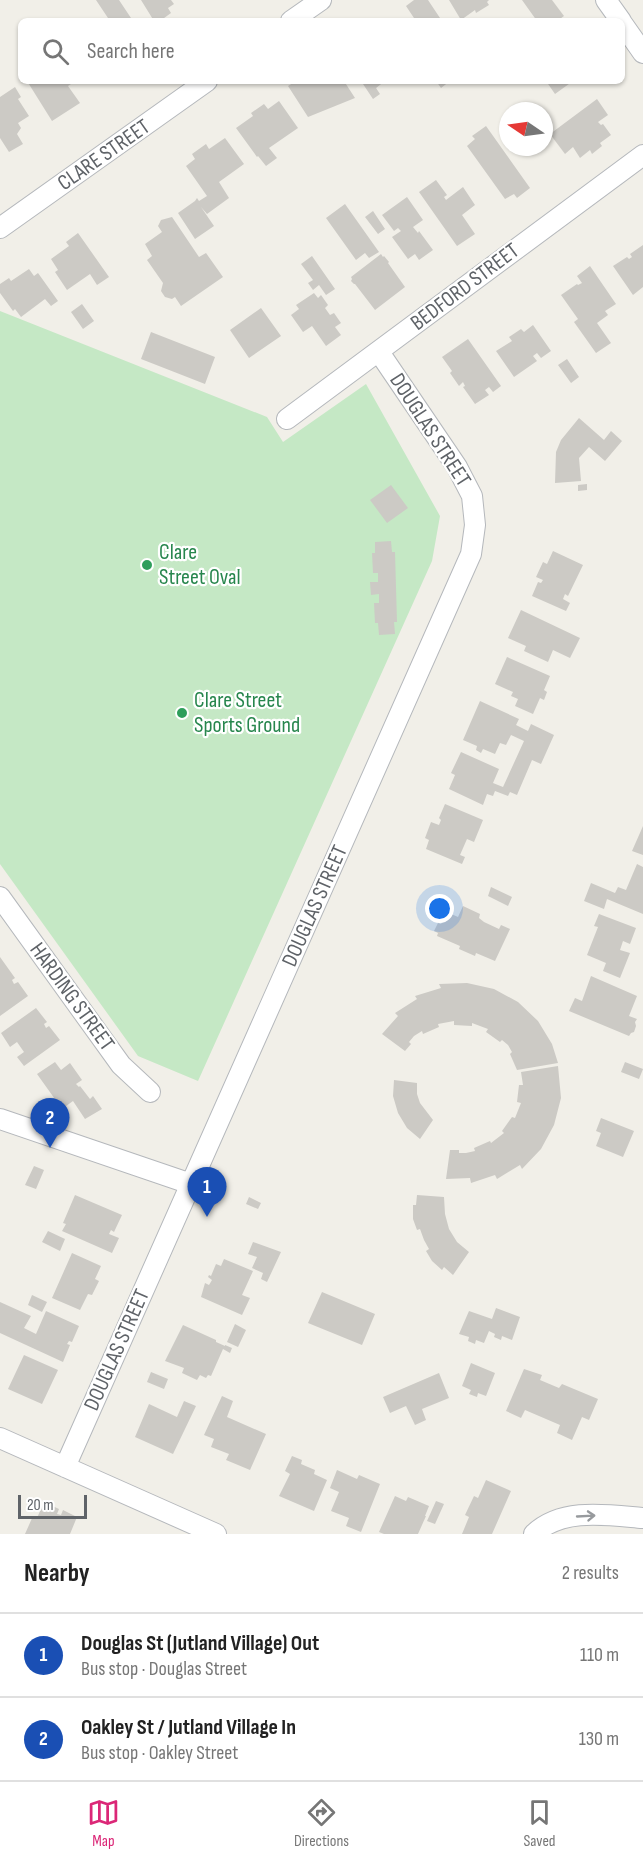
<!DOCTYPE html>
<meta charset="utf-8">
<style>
:root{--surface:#fff;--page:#f6f6f6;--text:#222;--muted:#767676;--line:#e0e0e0;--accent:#db2777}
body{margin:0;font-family:"Sofia Sans Condensed",sans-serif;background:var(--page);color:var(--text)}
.compass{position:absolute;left:499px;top:102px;width:54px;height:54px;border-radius:50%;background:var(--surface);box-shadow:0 2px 4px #0004;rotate:283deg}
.scale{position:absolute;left:18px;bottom:15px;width:69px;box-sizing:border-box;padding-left:6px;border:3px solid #5f6368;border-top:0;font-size:16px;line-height:21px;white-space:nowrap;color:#5f6368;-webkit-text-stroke:4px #fff;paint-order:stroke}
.you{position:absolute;left:440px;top:909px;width:21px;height:21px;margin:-15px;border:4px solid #fff;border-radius:50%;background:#1a73e8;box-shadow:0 0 0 9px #1a73e833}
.badge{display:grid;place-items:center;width:39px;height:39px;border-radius:50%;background:var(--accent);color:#fff;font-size:20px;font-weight:700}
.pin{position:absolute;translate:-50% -50px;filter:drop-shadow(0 2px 3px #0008)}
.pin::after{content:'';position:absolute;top:32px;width:21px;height:18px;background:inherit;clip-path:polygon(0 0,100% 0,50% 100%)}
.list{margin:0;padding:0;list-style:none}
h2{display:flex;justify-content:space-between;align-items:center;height:78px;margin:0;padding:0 24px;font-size:26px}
h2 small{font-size:20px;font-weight:400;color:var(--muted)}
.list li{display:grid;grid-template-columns:39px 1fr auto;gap:18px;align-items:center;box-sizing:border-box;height:84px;padding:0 24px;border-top:2px solid var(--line)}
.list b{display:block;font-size:22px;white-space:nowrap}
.list p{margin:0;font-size:20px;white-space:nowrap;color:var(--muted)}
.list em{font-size:20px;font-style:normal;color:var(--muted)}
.icon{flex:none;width:33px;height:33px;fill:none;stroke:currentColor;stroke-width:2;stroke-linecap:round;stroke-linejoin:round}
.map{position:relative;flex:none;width:643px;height:1534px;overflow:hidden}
.search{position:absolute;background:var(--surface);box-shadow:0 2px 4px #0004;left:18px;right:18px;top:18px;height:66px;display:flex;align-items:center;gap:15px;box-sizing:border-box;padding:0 21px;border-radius:9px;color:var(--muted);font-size:22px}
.sheet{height:246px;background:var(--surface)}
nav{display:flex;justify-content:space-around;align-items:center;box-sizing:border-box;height:84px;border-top:2px solid var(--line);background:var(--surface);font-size:16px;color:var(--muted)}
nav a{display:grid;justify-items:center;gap:3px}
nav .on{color:var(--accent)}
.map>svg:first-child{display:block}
</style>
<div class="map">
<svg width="643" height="1534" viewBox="0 0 643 1534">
<rect width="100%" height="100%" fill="#f1efe8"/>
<path fill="#c5e8c5" d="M0,311L267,417L283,442L366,384L440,516L432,561L198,1081L138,1056L0,864Z"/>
<path fill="#cccac5" d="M96,0H119L133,21H110Z
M141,0H171L174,4L168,8L171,13L160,21H154Z
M414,0H428L442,21H416L406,6Z
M449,0H489L487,2L489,5L476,13L475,10L461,20Z
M522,0H552L564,16L557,21H537Z
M27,81H69L71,84L68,86L80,103L52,121Z
M296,81H344L355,98L308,117L288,86Z
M361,81H385L376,88L380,94L373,99Z
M436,81H450L441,88Z
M546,81H573L555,94Z
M15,87L21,97L18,99L29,116L18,123L21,128L17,134L23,144L9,152L0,138V97Z
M597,99L608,115L598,122L601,125L603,124L611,135L600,143L602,146L592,154L590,150L580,158L573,147L565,154L550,134Z
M279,101L298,128L269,148L277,158L266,166L258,156L257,157L236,128L253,116L251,113L264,104L268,109Z
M486,126L530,188L517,198L514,194L505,199L467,146L475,139L472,136Z
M225,138L244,164L219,182L229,198L207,214L201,207L214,226L195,239L178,213L195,201L197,198L199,201L207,196L186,166L195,159L192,154L206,144L209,149Z
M436,180L447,195L444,197L446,200L463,187L475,205L462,215L475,234L457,246L419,192Z
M407,197L423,220L413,227L418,233L419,231L433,250L419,260L415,254L408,259L392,237L401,231L398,228L394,231L382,215Z
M345,204L379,252L369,258L365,253L356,260L326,218Z
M373,211L385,229L378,234L365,217Z
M172,217L199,257L206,253L223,277L181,306L175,297L172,299L165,297L161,291L163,283L147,260L152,256L145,244L162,232L158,226L161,220Z
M78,233L109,277L97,285L90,274L67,290L55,272L58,270L51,259L69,246L66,242Z
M643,245V287L633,295L613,266L627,257L629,259L632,257L630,254Z
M381,254L383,257L384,256L389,262L388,263L405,287L375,310L355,284H354L351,281L352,279L351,277Z
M312,256L335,289L326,295L319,285L313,290L308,283L313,280L301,264Z
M590,266L616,304L605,311L608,315L597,323L611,343L596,353L574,322L578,319L561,295L577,284L578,285L582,283L577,276Z
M29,269L34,276L38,273L58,301L51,306L45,299L21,317L15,309L13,311L0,293V284L9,278L11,281Z
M314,293L318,298L321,295L328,305L325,308L330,315L334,313L341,323L335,327L341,335L326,346L312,326L303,332L291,315L299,309L296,305Z
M82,304L94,321L83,329L71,312Z
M261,308L281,336L249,358L230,330Z
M533,325L551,351L541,358L537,353L533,356L537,361L514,377L496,351L512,341L509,337L521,329L524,332Z
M151,332L215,357L205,384L141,359Z
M468,339L501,386L493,392L489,387L485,390L489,395L475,404L463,387L465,386L463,382L459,386L450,373L452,371L442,357Z
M567,359L579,377L571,383L558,365Z
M579,418L604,440L611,431L622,441L605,461L589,447L579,458L581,481L555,483L556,452L561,440Z
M587,484V490L578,491V485Z
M391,485L408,508L387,523L370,500Z
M391,541L392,552H395L397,622H394L395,634L379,635L378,623H375L374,603H379V594L371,595L370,582H378V573H373L372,553H375V542Z
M553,551L583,565L568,596L565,594L563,599L570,603L566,611L532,596L538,582L541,583L543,580L536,577L543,562L547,564Z
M521,610L580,638L570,658L553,650L548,662L524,651L526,646L508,638Z
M507,657L550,676L544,690L547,692L544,700L540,698L533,714L515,706L518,699L511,696L513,692L495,684Z
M480,701L519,719L516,725L528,731L531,724L554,735L541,764L532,760L517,795L510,792L508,796L495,791L493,796L487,794L483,805L449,789L455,775L451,773L461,752L499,769L493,783L503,787L524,741L511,735L506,745L500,743L495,754L483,749L481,753L476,750L477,746L463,740Z
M445,804L483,820L474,842L467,839L460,855L465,857L462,864L426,849L429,840L425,838L431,822L439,825L441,820L439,818Z
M643,826V855L632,851Z
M637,864L643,867V914L607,899L604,909L584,901L591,883L615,893L618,887L626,890Z
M491,887L512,897L508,906L488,896Z
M463,906L480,914L479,918L484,922L499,929L501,925L510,929L495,961L476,953L475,956L459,949L460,946L437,936L438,933L434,931L438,923L441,924L443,921L445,922L449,913L458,917Z
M599,914L636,928L630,944L623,941L620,950L630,953L620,978L603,971L606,963L587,955L598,927L594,926Z
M0,957L15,978L12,980L14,984L18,982L28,996L0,1016Z
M591,976L637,996L629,1016L637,1019L635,1022L636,1026L634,1032L631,1033L629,1036L569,1011L575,998L582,1001Z
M467,983L494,989L518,1002L538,1021L552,1044L558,1063L517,1070L510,1054L512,1052L508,1045L502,1040L500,1042L486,1032L488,1029L472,1023V1026L454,1025V1021L438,1024L439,1027L423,1034L422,1031L414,1036L409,1042L411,1044L405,1051L382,1034L398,1016L395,1013L417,999L415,996L441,988L439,984Z
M36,1008L47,1022L44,1024L46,1028L49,1026L60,1040L24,1066L17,1057L24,1052L17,1042L10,1047L1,1033Z
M55,1062L61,1070L70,1063L82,1080L76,1084L79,1087L80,1086L90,1099L93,1096L102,1109L85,1119L73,1101L62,1109L37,1074Z
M625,1062L643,1069L639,1079L621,1072Z
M558,1066L561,1098L554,1125L541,1149L522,1169L520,1165L497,1179L495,1175L471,1183L470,1178L446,1179L450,1150H459V1153H466L475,1151L474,1148L490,1141L491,1143L504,1133L502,1131L512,1117L515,1118L521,1103L517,1102L519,1085H523L521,1072Z
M394,1080L417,1083V1094L420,1103L433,1120L420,1139L407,1128L398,1113L393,1096Z
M601,1118L634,1131L623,1157L596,1146L601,1133L596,1131Z
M34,1166L44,1170L36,1189L25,1185Z
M75,1195L122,1215L114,1232L111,1230L109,1234L119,1238L112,1253L62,1231L66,1224L63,1223Z
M417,1195L444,1197L445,1214L449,1229L457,1242L469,1252L453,1275L444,1267L442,1270L432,1261L426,1251L429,1249L424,1240L420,1229L417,1230L413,1219V1205H416Z
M249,1197L261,1203L258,1209L246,1204Z
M48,1231L65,1239L60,1251L42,1242Z
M253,1242L281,1252L267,1282L261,1279L263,1273L252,1268L257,1257L248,1254Z
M72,1253L101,1266L95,1279L99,1281L92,1295L88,1294L80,1310L52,1298Z
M224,1259L253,1271L242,1295L250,1298L242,1315L201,1297L205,1283L209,1285L212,1280L208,1277L209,1275L211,1276L216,1264L221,1266Z
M322,1292L375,1314L362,1345L308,1323Z
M32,1295L47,1302L42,1312L28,1305Z
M0,1302L31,1316L24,1328L36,1334L46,1311L79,1326L72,1342L69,1341L67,1344L70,1345L63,1362L0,1333Z
M496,1308L520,1317L512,1340L502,1336L501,1340L494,1337L495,1334L489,1331L484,1343L476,1340L475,1344L468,1341L469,1337L459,1334L469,1311L492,1319Z
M235,1324L246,1330L238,1347L227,1342Z
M183,1325L216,1340V1342L225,1346V1345L232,1348L230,1353L223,1349L211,1376L208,1375L206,1378L200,1375L197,1380L182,1373L184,1368L165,1361Z
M24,1355L58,1370L42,1404L8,1389Z
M471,1363L495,1373L486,1396L478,1393L477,1397L469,1394L471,1390L462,1386Z
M524,1369L542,1375L540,1380L559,1388L562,1384L598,1399L589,1420L582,1417L572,1440L557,1433L560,1425L525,1410L521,1418L506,1411Z
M151,1372L168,1379L164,1389L147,1382Z
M439,1373L449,1398L422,1409L426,1420L415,1425L406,1406L390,1413L383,1397Z
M222,1396L233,1401L227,1417L266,1434L250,1470L226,1460L229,1454L211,1447L214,1439L204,1435Z
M184,1401L196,1406L173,1454L135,1437L149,1404L177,1417Z
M292,1456L302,1460L301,1464L315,1470L314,1474L327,1480L314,1511L279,1496L290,1474L285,1471Z
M337,1470L357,1479L359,1475L380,1484L361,1532L346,1526L349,1518L331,1511L339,1492L330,1488Z
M486,1480L511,1491L492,1534H462L469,1517L465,1515L474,1496L478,1498Z
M395,1496L406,1501L408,1497L429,1506L425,1516H426L418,1534H384L379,1532Z
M436,1501L444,1504L435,1524L427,1521Z
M44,1502L59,1509L57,1514L61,1515L63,1510L77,1517L70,1534H25L33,1516L37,1518Z"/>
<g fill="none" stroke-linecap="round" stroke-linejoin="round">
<defs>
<path id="street" d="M606,0L621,21
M291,21L321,0
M622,23L643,53
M0,228L207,81
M287,419L643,155
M0,897L121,1065L150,1092
M0,1119L191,1184
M0,1438L216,1534
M65,1467L471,554L475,525L472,496L457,467L379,352
M534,1534C562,1507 608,1515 643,1518"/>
</defs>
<use href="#street" stroke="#b5b8bc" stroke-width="22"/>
<use href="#street" stroke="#fff" stroke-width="20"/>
</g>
<defs><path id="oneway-shaft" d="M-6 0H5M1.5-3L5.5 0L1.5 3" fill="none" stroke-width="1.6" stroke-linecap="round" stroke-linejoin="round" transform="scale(1.5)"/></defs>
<use stroke="#979a9d" href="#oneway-shaft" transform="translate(586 1516) rotate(-3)"/>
<g fill="#2e9e5b" stroke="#fff" stroke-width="2">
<circle cx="147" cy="565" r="6"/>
<circle cx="182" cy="713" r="6"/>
</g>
<g text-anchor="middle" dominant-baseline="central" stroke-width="4.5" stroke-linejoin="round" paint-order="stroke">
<g font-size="22" fill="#5f6368" stroke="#fff">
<text transform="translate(104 155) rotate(-35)">CLARE STREET</text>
<text transform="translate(465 287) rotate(-37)">BEDFORD STREET</text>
<text transform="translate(430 430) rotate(57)">DOUGLAS STREET</text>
<text transform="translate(315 906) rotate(-66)">DOUGLAS STREET</text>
<text transform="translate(72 997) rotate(54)">HARDING STREET</text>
<text transform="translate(117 1350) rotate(-66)">DOUGLAS STREET</text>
</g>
<g font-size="22" fill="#27864d" stroke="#fff" text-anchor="start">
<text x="159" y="552">Clare<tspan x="159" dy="25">Street Oval</tspan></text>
<text x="194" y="700">Clare Street<tspan x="194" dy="25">Sports Ground</tspan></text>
</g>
</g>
</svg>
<svg class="compass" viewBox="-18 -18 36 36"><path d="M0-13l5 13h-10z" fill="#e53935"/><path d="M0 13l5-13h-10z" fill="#767676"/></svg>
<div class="scale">20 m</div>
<div class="you"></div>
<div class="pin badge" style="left:207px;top:1217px;background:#1a4fb4">1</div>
<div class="pin badge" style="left:50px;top:1148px;background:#1a4fb4">2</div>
<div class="search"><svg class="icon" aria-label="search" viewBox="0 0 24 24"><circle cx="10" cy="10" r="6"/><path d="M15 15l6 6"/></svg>Search here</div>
</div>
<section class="sheet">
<h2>Nearby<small>2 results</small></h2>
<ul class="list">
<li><span class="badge" style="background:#1a4fb4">1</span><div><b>Douglas St (Jutland Village) Out</b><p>Bus stop · Douglas Street</p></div><em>110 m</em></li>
<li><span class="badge" style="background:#1a4fb4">2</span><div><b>Oakley St / Jutland Village In</b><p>Bus stop · Oakley Street</p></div><em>130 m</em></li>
</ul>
</section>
<nav>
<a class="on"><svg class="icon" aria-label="map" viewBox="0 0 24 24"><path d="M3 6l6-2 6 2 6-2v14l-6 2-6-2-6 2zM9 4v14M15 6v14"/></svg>Map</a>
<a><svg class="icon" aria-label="directions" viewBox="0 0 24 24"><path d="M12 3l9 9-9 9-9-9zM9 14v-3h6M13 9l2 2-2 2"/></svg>Directions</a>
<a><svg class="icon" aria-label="saved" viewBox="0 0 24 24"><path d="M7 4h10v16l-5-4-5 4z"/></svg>Saved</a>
</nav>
